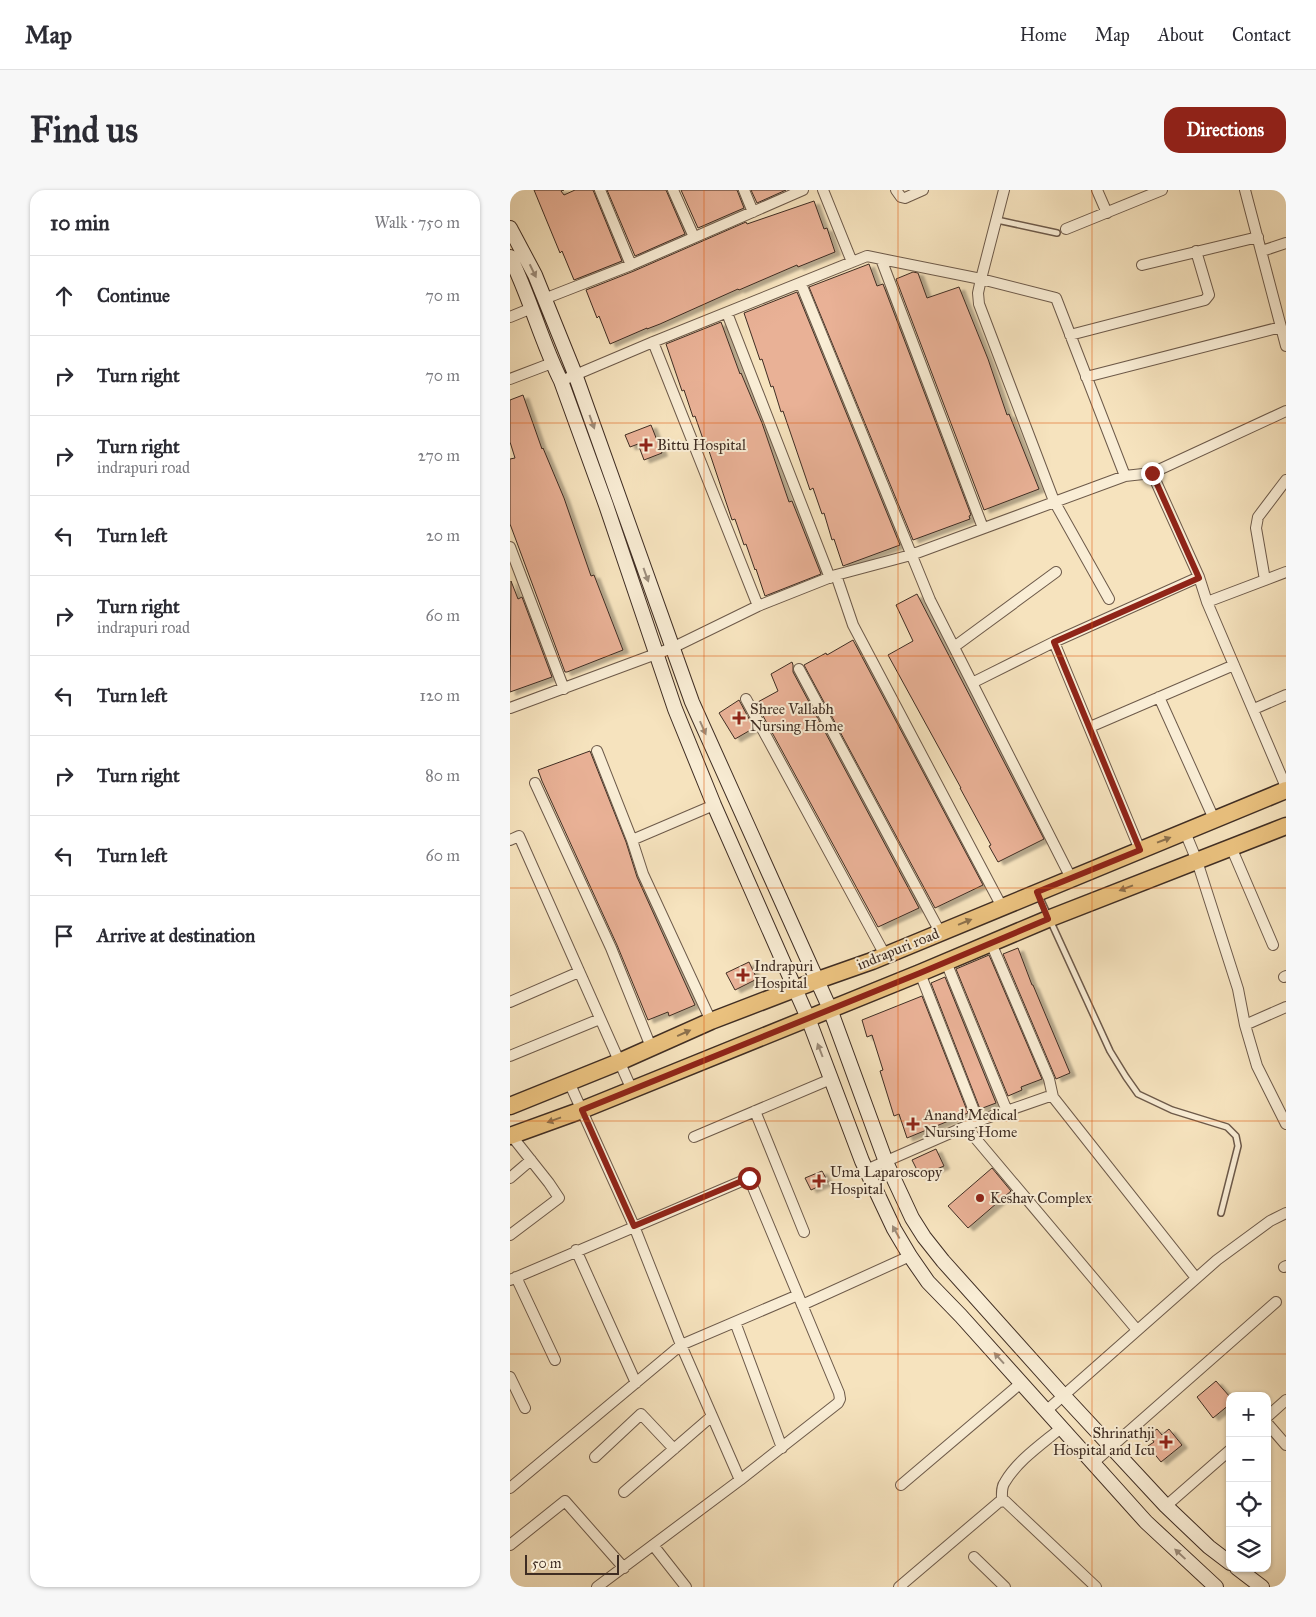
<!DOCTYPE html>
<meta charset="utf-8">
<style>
:root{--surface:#fff;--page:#f7f7f7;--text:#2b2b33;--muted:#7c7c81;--line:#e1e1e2;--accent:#8f2418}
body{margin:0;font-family:"IM FELL Great Primer",serif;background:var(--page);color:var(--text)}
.controls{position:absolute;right:15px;bottom:15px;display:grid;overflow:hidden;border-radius:10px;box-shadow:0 1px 4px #0004}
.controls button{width:45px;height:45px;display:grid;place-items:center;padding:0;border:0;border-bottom:1px solid var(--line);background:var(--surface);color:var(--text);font:25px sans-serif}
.scale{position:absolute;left:15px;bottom:12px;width:94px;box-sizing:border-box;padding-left:5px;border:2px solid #3f2d23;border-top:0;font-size:14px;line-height:18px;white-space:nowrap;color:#3f2d23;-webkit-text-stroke:4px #f9edd5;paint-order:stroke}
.stop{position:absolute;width:15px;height:15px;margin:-11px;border:4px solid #8f2418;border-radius:50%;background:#fff}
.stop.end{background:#8f2418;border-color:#fff;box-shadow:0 1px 5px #0008}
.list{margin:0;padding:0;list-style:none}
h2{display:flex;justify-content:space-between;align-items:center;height:65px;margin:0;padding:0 20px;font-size:21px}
h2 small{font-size:16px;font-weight:400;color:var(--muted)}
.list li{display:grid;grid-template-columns:32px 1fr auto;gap:15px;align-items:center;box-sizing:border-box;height:80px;padding:0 20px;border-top:1px solid var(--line)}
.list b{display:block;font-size:19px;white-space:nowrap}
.list p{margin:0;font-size:16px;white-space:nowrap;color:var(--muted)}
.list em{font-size:16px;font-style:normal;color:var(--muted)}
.icon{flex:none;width:28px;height:28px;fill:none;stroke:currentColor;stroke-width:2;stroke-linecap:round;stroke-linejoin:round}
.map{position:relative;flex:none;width:776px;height:1397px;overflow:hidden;border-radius:15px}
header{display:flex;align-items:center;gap:30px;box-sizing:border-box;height:70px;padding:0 25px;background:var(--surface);border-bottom:1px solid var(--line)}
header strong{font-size:24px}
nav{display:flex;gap:28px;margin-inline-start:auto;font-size:18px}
.intro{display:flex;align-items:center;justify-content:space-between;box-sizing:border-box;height:120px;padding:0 30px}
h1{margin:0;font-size:35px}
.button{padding:12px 22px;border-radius:15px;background:var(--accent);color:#fff;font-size:18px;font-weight:700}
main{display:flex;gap:30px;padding:0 30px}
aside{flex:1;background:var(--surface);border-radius:15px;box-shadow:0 1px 4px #0004}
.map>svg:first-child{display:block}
</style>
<header>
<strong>Map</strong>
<nav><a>Home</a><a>Map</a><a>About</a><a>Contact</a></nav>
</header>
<div class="intro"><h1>Find us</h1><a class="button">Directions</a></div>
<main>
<aside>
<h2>10 min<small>Walk · 750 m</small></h2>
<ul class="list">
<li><svg class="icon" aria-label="ahead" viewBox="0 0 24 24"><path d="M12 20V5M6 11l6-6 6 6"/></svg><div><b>Continue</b></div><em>70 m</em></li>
<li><svg class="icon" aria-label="right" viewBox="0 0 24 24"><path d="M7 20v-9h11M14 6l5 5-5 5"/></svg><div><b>Turn right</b></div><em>70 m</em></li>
<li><svg class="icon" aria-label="right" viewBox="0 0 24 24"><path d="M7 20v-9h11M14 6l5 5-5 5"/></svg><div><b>Turn right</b><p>indrapuri road</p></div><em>270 m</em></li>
<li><svg class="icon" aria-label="left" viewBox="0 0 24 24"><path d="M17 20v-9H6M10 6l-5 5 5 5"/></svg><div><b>Turn left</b></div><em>20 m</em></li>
<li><svg class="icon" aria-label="right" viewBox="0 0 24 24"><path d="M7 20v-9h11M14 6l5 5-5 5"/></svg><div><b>Turn right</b><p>indrapuri road</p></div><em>60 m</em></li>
<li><svg class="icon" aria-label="left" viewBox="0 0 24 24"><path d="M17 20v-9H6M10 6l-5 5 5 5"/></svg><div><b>Turn left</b></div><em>120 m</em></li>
<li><svg class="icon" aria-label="right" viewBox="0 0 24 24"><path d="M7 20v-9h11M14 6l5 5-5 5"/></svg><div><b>Turn right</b></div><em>80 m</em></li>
<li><svg class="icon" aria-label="left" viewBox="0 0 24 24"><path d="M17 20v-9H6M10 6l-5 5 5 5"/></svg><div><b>Turn left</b></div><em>60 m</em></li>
<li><svg class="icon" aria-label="arrive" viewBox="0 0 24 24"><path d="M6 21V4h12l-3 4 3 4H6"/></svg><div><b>Arrive at destination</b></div></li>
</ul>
</aside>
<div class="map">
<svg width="776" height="1397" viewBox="0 0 776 1397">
<defs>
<filter id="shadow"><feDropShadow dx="5.5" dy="3" stdDeviation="1" flood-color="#0004"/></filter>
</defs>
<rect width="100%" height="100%" fill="#f6e3be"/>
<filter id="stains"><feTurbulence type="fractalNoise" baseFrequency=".004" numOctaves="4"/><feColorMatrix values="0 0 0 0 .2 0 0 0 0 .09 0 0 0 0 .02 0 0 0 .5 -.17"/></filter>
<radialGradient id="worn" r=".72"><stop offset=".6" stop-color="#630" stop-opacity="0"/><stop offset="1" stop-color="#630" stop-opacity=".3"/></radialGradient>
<path fill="#e9b196" stroke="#3f2d23" filter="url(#shadow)" d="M24,0H54L51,1L54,5L65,0H83L112,71L64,90L52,61L50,63Z
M97,0H156L175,44L125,66Z
M171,0H227L234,18L188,38Z
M241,0H276L247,13Z
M304,11L314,39L317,38L325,62L288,77L287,75L229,100L228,99L150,134L137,139V138L100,154L89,126L87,128L76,100L124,81L236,32L237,34Z
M359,74L367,96L373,94L461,325L459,326L460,329L403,350L299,97Z
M403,82L408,83L417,108L449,97L478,169L497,225L499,224L529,299L474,320L386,89Z
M287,102L390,355L333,376L324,349L322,350L314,323L312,324L303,298L300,300L273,221L271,222L263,196L261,197L252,169L250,170L234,123Z
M211,132L230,184L231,183L252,233L279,312L282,311L311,384L255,406L246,379L245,380L236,354L234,355L225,329L222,330L196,252H194L185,226L183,227L174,200L172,201L156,154Z
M13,205L32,259L33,258L54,308L81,386L84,385L113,460L57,482H55L0,334V269L5,268L0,252V210Z
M141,235L152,263L134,270L128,254L120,257L115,245Z
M1,391L8,409L12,407L42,487L0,502Z
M407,404L534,649L488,672L479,656L481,655L450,598H451L378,465L403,451L386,415Z
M343,450L473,695L425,718L294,475L316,463L317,465Z
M282,472L283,475V482L409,718L368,737L246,513L268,501L261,484Z
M229,510L244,538L225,549L209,523Z
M80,561L116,652L127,687L185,815L159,826L158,822L138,830L107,755L32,591L28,580Z
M508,758L522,795H523L560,883L546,889L493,764Z
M479,765L532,889L511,897L512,900L498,906L446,779Z
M239,772L247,789L225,800L216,783Z
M435,787L486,913L470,919L421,793Z
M412,806L458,923L397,948L389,924L384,926L370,881L373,880L362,845L357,847L352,830Z
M426,959L434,976L410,986L402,970Z
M482,978L501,1001L458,1038L438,1016Z
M312,981L318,992L301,1000L295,988Z
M706,1191L720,1207V1214L703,1228L687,1207Z
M647,1239L652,1245L659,1239L672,1255L651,1272L638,1256L644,1252L639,1245Z"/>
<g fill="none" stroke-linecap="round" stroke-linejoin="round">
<defs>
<path id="lane" d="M487,30L547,43
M529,706L600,861L616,887L628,904L662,920L717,937L726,946L728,956L711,1023"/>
<path id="street" d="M90,0L121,75
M163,0L184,47
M234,0L243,22
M313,0L342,72
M386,0L391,7L395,8L413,0
M494,0L471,89L468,103L469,114L544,311L599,409
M587,0L597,23
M735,0L776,156
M556,39L652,0
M752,61L776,53
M371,69L473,338
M632,75L748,47
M291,94L420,410L561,688
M34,109L121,75L293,0
M217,123L320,388
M0,127L22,118
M560,145L695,110L699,105L686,61
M143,152L248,416
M576,187L771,137
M0,189L42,173
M51,191L143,152L357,66L471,89L546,108L615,286
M642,283L689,387L697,412L776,597
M0,357L54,499
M326,385L343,435L492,717
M755,390L746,338L748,327L776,290
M697,412L776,382
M544,452L630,660
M444,457L546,382
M289,479L430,742
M462,493L544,452L689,387
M649,507L704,629
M236,509L375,765
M0,518L162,458L248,416L326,385L401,365L615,286L642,283L776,221
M744,519L776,505
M580,537L724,475
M87,561L122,650L133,684L201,831
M25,593L101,758L141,857
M675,642L687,671L728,799L735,835L747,876L776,934
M0,650L9,646L122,900
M122,650L204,615
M721,657L763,755
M481,753L539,889L543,907
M436,772L497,921
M410,783L468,931
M774,787L776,786
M0,812L69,782
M735,835L776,817
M0,866L90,829
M59,892L124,1036L171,1155L230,1290
M245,921L294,1042
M456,937L627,1140
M184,947L321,889
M356,980L468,931L537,907H543L686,1088
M0,988L21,970
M0,1045L49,1008L39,993L1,945
M66,1060L126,1193
M774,1077L776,1076
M6,1087L45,1170
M0,1090L239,988L329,1203L330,1209L328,1213L230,1290L87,1397
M292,1115L400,1066
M225,1132L272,1258
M0,1187L15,1218
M536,1221L707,1070L760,1031L776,1023
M757,1227L776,1210
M757,1233L776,1255
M85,1267L131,1224L164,1259
M583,1273L766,1112
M391,1295L511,1193
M0,1298L171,1155L288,1105
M114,1302L202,1226
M492,1310C492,1304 491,1297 495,1292C508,1270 532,1254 551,1238
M656,1316L720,1260
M0,1355L55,1311L114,1378
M143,1355L176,1397
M464,1367L495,1397
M389,1397L489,1312L495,1311L586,1397"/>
<path id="secondary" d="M0,38L25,85L65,184L182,512L320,819L376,972L402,1028L414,1047L433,1071L553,1205L656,1316L699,1357L720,1373
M0,67C20,107 31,151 51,191L96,315L165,519L204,615L298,828L352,971L384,1039L400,1066L418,1092L451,1126L636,1332L706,1397
M727,1378L752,1397"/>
<path id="primary" d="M0,916L109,872L201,831L308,790L362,771L776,600
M0,946L72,920L410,783L538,729L776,636"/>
</defs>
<use href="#lane" stroke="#6d5a4a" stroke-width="8"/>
<use href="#street" stroke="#6d5a4a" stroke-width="12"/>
<use href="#secondary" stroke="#3f2d23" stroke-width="16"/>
<use href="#primary" stroke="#3f2d23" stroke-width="19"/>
<use href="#lane" stroke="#f9edd5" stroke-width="5"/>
<use href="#street" stroke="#f9edd5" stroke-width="10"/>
<use href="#secondary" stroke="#f9edd5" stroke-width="14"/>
<use href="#primary" stroke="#ebc27f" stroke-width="16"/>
</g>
<defs><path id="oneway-solid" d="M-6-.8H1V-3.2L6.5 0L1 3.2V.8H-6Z" transform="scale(1.25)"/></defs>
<g fill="#9c8d7c">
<use href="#oneway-solid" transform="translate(23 81) rotate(64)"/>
<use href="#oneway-solid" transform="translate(82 232) rotate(70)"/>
<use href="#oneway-solid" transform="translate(136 385) rotate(70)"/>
<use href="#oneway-solid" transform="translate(193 538) rotate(66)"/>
<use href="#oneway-solid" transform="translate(310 860) rotate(-111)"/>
<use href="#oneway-solid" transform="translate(386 1042) rotate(-119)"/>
<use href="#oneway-solid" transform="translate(489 1168) rotate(-132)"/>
<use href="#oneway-solid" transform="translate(670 1364) rotate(-137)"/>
</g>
<g fill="#8c704c">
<use href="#oneway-solid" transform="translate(654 650) rotate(-21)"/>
<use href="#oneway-solid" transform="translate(616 698) rotate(159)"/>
<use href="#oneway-solid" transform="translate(455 732) rotate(-22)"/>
<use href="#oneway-solid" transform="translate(174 843) rotate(-24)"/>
<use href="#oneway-solid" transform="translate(44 930) rotate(160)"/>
</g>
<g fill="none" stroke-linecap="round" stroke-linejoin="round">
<path stroke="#8f2418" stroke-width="6" d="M239,988L124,1036L72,920L410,783L538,729L527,702L630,660L544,452L689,388L642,283"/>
</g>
<path fill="none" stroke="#e0570d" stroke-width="1" stroke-opacity="0.55" d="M194,0V1397M388,0V1397M582,0V1397M0,233H776M0,466H776M0,698H776M0,931H776M0,1164H776"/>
<g fill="#8f2418" stroke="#f9edd5" stroke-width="2">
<path d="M133.5 247.5h5v5h5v5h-5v5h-5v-5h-5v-5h5z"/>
<path d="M226.5 520.5h5v5h5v5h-5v5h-5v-5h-5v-5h5z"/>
<path d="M230.5 777.5h5v5h5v5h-5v5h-5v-5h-5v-5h5z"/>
<path d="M400.5 926.5h5v5h5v5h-5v5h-5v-5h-5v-5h5z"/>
<path d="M306.5 983.5h5v5h5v5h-5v5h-5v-5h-5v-5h5z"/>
<circle cx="470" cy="1008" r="5"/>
<path d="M653.5 1244.5h5v5h5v5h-5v5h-5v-5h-5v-5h5z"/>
</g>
<g text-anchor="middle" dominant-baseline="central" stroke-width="4" stroke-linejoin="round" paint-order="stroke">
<g font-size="15" fill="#3f2d23" stroke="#f9edd5" text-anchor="start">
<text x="147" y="255">Bittu Hospital</text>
<text x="240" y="519">Shree Vallabh<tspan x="240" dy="17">Nursing Home</tspan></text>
<text x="244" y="776">Indrapuri<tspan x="244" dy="17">Hospital</tspan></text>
<text x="414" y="925">Anand Medical<tspan x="414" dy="17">Nursing Home</tspan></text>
<text x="320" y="982">Uma Laparoscopy<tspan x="320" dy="17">Hospital</tspan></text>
<text x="480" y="1008">Keshav Complex</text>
<text x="645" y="1243" text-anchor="end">Shrinathji<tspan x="645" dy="17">Hospital and Icu</tspan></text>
</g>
<g font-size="15" fill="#3f2d23" stroke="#f9edd5">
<text transform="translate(388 759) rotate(-22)">indrapuri road</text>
</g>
</g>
<rect width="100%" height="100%" filter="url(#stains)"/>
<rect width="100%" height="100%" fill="url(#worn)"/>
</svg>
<div class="controls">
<button>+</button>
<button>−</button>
<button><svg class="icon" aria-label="locate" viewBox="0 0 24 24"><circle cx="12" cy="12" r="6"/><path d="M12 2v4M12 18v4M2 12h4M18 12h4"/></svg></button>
<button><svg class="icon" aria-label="layers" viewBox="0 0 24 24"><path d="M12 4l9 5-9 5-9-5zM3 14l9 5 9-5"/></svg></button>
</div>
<div class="scale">50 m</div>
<div class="stop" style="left:239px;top:988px"></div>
<div class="stop end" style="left:642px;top:283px"></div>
</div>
</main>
